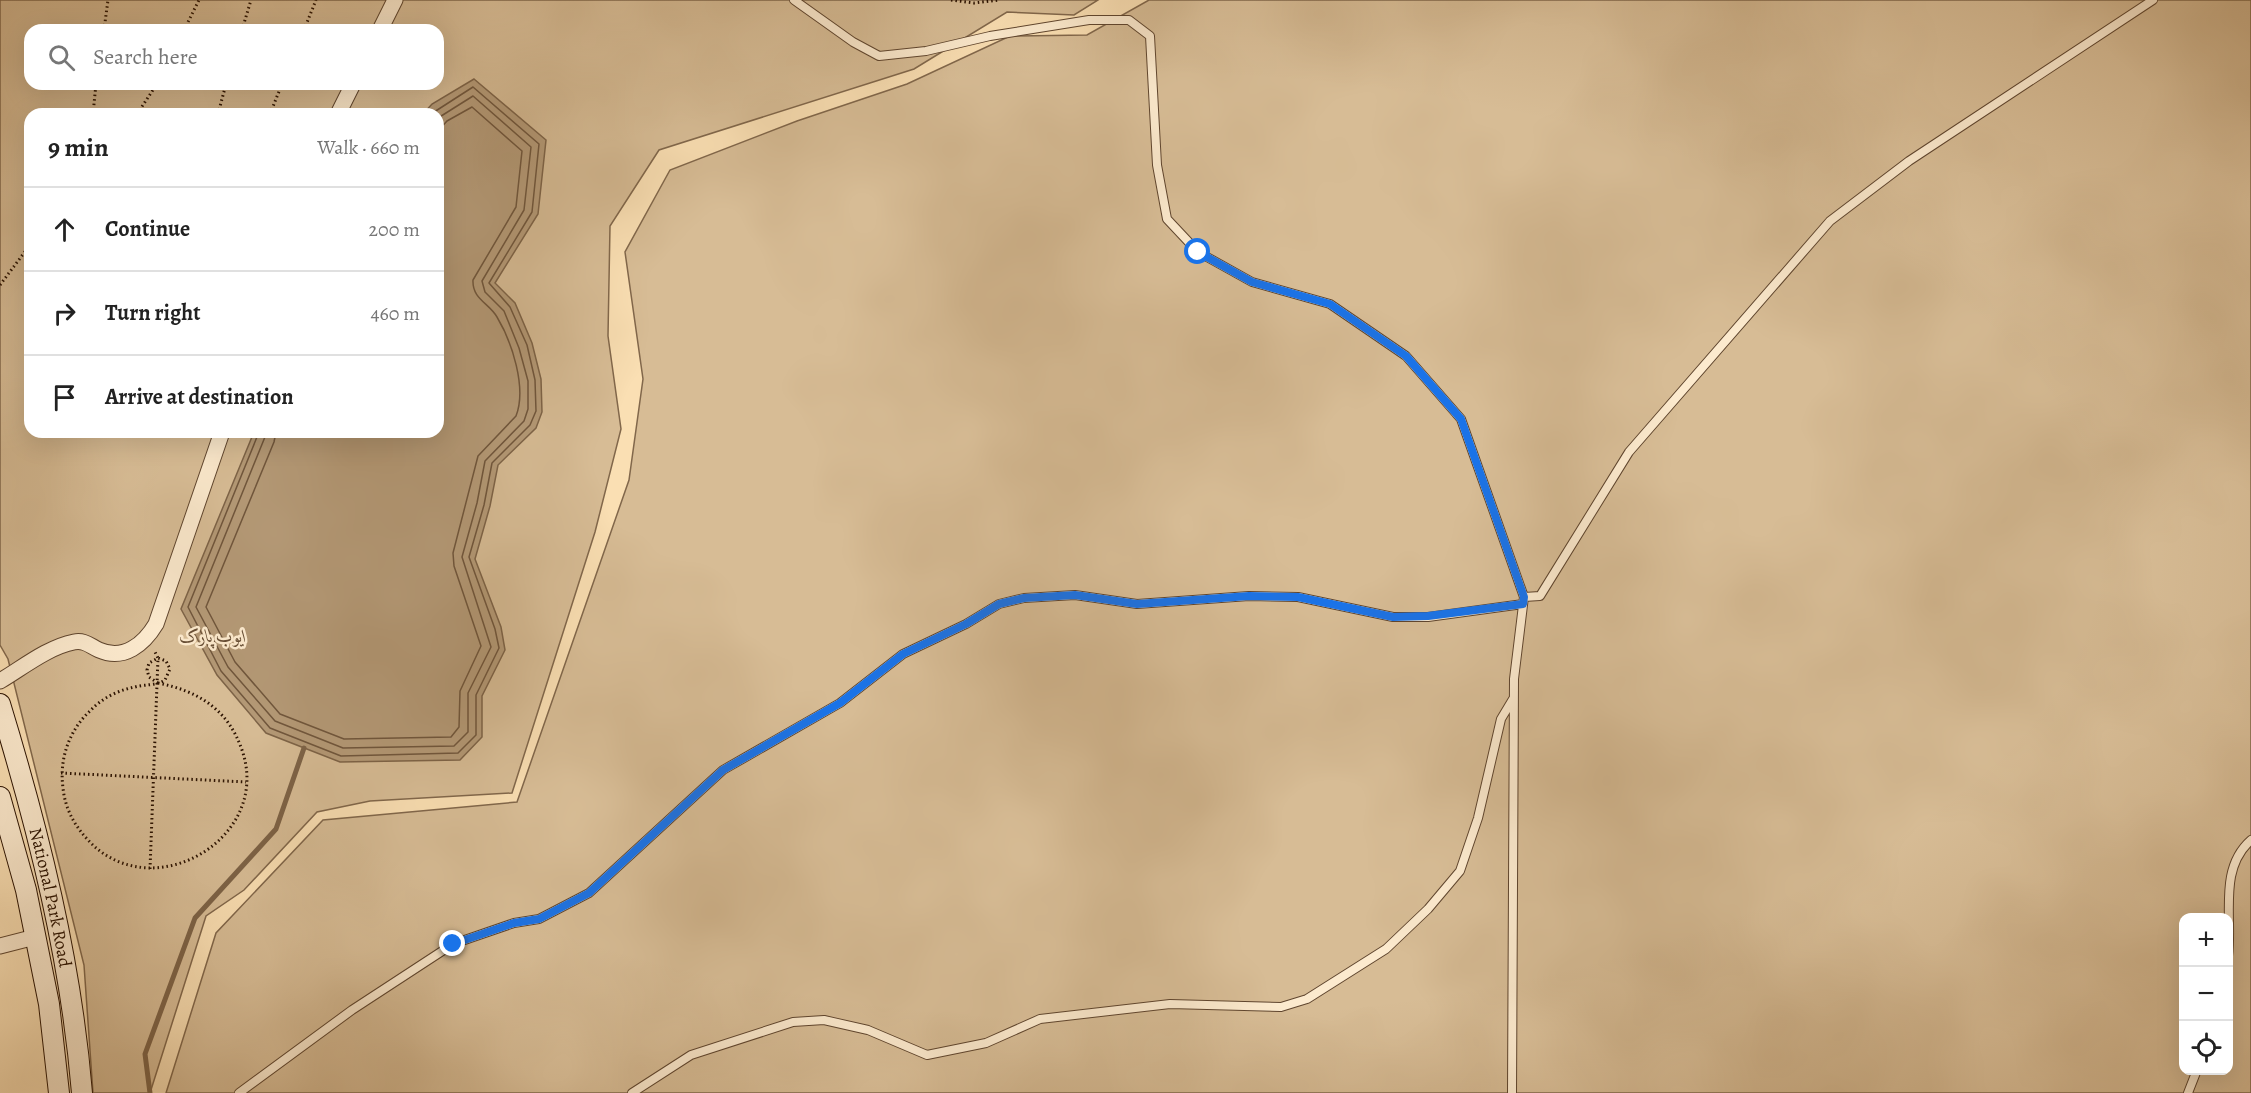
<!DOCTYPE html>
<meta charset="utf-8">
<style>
:root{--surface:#fff;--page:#f6f6f6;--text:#222;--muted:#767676;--line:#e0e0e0}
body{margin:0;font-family:Alegreya,Amiri,serif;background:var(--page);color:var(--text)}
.controls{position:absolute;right:18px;bottom:18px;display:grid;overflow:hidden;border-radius:12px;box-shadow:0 6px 24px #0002}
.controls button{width:54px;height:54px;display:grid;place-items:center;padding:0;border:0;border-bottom:2px solid var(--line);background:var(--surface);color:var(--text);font:30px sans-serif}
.stop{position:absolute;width:18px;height:18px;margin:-14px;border:4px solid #1a73e8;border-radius:50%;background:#fff}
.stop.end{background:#1a73e8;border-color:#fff;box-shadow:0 2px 6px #0008}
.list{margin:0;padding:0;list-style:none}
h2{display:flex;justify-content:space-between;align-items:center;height:78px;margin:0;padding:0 24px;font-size:26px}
h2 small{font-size:20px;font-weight:400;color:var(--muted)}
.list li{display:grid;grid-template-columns:39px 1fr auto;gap:18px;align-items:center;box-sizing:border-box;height:84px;padding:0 24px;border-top:2px solid var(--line)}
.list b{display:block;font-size:22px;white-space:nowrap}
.list em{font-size:20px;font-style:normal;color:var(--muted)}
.icon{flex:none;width:33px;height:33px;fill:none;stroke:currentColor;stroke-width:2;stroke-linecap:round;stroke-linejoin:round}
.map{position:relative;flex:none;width:2251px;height:1093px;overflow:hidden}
.search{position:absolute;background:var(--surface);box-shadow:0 6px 24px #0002;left:24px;top:24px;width:420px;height:66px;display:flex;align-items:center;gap:15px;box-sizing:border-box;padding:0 21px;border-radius:18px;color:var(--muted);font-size:22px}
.panel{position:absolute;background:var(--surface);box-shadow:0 6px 24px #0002;left:24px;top:108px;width:420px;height:330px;border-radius:18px}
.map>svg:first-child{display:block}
</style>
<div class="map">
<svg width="2251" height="1093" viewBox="0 0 2251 1093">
<rect width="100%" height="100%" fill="#fadfb3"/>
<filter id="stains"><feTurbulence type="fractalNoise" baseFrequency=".00333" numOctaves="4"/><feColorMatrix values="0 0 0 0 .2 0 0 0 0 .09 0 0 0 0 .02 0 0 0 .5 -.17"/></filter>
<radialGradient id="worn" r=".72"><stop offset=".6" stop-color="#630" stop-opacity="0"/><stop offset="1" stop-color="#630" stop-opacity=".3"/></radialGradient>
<path fill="#d7bc95" stroke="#81674b" stroke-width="1.5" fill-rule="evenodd" d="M0,0H1098L1074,15L1007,12L914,69L659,150L610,226L608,336L621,429L595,532L512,793L370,801L317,812L244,890L206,916L150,1093H93L84,965L8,659L0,645ZM30,30H438V84H30ZM30,114H438V432H30Z
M1149,0H2251V1093H166L216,933L323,820L517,802L629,480L643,379L625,252L670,170L797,121L907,84L1010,36L1087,35ZM2184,918H2228V1070H2184Z"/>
<path fill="#b49976" stroke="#7d6347" stroke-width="1.5" d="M474,79L546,140L538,214L495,283L515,303L532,343L541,379L542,412L536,428L498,465L490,506L475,559L501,627L505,650L482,696V737L460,760L340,762L266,733L217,675L181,609L254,432H438V114H423L432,104Z"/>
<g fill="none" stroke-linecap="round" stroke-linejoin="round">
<path stroke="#70563c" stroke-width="1.5" d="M259,432L188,607L221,671L270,728L341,756L458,753L476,735V695L499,648L495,629L469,557L484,505L492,463L530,425L536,411L535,380L527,345L510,307L489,283L532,212L539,144L473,87L431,114
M267,432L196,607L228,667L275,721L343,748L454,746L468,732V693L491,647L462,557L477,503L485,461L524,421L528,409V381L519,348L504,311L485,292L482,281L524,210L531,147L473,96L438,118
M276,432L274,442L206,607L235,662L280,714L344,739L451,737L459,727L460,691L481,646L454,566L453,553L478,456L516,416C527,388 512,342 497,317C489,303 472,299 473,280L516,207L522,151L472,107L447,121L438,131"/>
<path stroke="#7d6347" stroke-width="5" d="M150,1093L145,1054L195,918L276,829L304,748"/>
<defs>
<path id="lane" d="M794,0L853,42L879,56L926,51L990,36L1089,20H1129L1150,36L1157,165L1167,219L1198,252L1252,282L1330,304L1406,356L1461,419L1524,597L1514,679L1512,1093
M1524,597L1540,596L1629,452L1830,221L1909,161L2153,0
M2228,956C2233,917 2218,869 2251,840
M239,1093L352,1010L453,944L514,923L539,919L589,893L723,770L840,703L903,654L966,624L999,604L1024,598L1075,595L1137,604L1249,596L1298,597L1393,617H1428L1523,604
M632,1093L691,1055L793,1022L824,1020L868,1030L927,1055L986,1043L1040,1019L1170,1004L1281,1007L1307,999L1386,949L1428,909L1460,871L1478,818L1501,719L1513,699
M2188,1093L2197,1070"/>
<path id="street" d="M380,30L395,0
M338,114L353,84
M0,681C22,668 48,647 74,642C85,640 90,646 99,650C124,661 144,644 156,624L222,432
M0,946L35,937"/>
<g id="secondary">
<path id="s1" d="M0,704C39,832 71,960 82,1093"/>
<path d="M0,797L26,890L49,1004L59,1093"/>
</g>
</defs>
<use href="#lane" stroke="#5f452e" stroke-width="10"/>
<use href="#street" stroke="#5f452e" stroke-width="17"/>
<use href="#secondary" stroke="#2b1201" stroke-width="22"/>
<path stroke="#2b1201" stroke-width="3" stroke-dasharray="1.5 3" stroke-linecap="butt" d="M951,0L974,3L999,0
M104,30L108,0
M184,30L199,0
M242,30L251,0
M304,30L316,0
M93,114L96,84
M137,114L157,84
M218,114L226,84
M270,114L282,84
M0,285L30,245
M158,683C198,691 228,709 242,750C273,839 151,909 88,840C74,825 65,808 63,788C59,759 69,730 91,710C102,698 119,690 135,687C145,684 156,686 165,680L170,669L166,661L158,658L149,663L147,670L149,677L158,683
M61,773L246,782
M150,869L158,658L154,650"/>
<use href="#lane" stroke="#fceace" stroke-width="8"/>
<use href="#street" stroke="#fceace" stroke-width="15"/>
<use href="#secondary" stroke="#fceace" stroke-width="20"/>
</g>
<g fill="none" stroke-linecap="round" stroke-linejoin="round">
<path stroke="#1a73e8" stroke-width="8" d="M453,944L514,923L539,919L589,893L723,770L840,703L903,654L966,624L999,604L1024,598L1075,595L1137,604L1249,596L1298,597L1393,617L1428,616L1523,604L1524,597L1461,419L1406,356L1330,304L1252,282L1198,252"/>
</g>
<g text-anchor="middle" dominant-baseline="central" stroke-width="5" stroke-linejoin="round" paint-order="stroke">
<g font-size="18" font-style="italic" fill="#674e35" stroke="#fceace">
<text x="213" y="636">ایوب پارک</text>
</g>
<g font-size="18" fill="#2b1201" stroke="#fceace">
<text stroke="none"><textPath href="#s1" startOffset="200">National Park Road</textPath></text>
</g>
</g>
<rect width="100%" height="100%" filter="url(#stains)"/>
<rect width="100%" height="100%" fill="url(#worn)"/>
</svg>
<div class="controls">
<button>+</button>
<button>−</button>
<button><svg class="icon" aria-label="locate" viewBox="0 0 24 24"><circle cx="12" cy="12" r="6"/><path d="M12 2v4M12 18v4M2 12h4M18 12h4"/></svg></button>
</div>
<div class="stop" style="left:1198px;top:252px"></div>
<div class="stop end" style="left:453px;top:944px"></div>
<div class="search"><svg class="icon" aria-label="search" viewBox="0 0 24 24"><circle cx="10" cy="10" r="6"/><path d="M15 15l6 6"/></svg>Search here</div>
<section class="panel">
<h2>9 min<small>Walk · 660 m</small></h2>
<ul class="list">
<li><svg class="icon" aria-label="ahead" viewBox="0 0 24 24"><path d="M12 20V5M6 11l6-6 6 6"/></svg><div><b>Continue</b></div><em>200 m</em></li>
<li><svg class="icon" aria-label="right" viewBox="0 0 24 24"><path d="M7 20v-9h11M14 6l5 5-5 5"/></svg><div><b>Turn right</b></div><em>460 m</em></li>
<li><svg class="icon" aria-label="arrive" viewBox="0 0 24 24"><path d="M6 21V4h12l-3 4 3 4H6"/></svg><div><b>Arrive at destination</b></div></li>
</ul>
</section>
</div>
